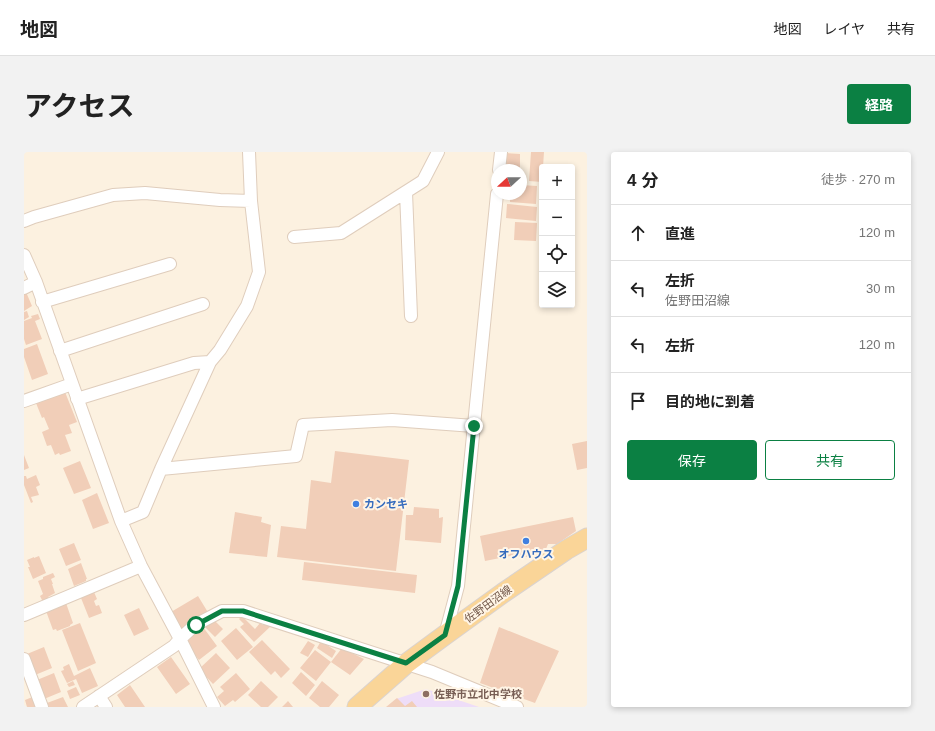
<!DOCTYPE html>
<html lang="ja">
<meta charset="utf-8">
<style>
:root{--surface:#fff;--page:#f2f2f2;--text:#222;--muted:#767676;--line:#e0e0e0;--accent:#0b8043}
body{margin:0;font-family:Arial,"Noto Sans JP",sans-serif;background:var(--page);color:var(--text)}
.controls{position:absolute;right:12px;top:12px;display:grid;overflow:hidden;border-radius:4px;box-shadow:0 2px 6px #0003}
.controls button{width:36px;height:36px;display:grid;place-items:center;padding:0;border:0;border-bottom:1px solid var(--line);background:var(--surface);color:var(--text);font:20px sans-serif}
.compass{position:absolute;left:467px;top:12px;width:36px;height:36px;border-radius:50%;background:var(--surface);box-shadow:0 2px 6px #0003;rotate:249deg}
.stop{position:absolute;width:12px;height:12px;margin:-9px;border:3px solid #0b8043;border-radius:50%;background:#fff}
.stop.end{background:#0b8043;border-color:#fff;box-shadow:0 1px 4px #0008}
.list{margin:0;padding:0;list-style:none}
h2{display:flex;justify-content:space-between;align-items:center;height:52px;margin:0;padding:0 16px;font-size:17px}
h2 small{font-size:13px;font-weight:400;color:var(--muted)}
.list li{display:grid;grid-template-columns:26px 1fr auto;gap:12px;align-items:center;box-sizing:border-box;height:56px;padding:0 16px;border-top:1px solid var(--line)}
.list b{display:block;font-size:15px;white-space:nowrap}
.list p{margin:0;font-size:13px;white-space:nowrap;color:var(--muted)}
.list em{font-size:13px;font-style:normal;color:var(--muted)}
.actions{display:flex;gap:8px;padding:12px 16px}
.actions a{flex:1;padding:9px 0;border:1px solid var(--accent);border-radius:4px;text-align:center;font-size:14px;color:var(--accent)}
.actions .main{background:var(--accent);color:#fff}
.icon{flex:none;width:22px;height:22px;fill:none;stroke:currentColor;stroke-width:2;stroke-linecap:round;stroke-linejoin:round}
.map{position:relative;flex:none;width:563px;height:555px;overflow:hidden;border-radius:4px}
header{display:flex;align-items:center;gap:24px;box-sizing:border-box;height:56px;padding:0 20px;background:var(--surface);border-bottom:1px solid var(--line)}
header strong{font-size:19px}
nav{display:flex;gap:22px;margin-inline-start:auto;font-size:14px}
.intro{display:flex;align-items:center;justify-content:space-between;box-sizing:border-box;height:96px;padding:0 24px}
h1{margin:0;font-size:28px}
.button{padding:10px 18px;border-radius:4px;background:var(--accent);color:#fff;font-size:14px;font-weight:700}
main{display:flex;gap:24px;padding:0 24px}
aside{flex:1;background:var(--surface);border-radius:4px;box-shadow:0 2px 6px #0003}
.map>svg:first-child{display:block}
</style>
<header>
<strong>地図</strong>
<nav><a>地図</a><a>レイヤ</a><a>共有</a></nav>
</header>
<div class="intro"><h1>アクセス</h1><a class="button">経路</a></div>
<main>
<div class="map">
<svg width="563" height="555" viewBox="0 0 563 555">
<rect width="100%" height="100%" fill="#fcf1e0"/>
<path fill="#eeddf8" d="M402,537L455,555H363L372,547Z"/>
<path fill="#f1ceb8" d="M507,0H520L519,15H518V30L505,29Z
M481,1L496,2V18H481Z
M497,33L513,34L512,52L486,50V45L477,44L478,42H497Z
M483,52L513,55L512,69L482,66Z
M491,70L513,71L512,89L490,88Z
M2,140L8,154L0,159V141Z
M3,159L5,165L0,168V160Z
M14,162L16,167L11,169L18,187L2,193L0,187V169L8,166L7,164Z
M13,192L24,222L8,228L0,205V197Z
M41,240L53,270L45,273L48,281L41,283L47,299L36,303L35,301L31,303L27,293L23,294L18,280L25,277L20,265L18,266L12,251Z
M563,289V316L553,318L548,292Z
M311,299L385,308L372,419L253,405L257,374L282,377L287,328L307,331Z
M0,303L5,316L0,318Z
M56,309L67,336L50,342L39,316Z
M12,323L16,333L12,335L15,343L7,345L9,350L7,351L0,333V324H2L3,327Z
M73,341L85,371L69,377L58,348Z
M390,355L415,357V366L419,365L417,391L381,388L382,363H389Z
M211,360L238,365L237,370L247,373L243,405L205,401Z
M549,365L552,379L533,392H524L520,402L502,405L486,404L461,409L456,384Z
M50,391L57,408L42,414L35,397Z
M15,404L22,421L9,427L4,415H6L3,408L10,405V406Z
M280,410L393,423L391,441L278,428Z
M57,411L63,427H62V429L50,434L44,417Z
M29,421L31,425L27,427L29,432H28L31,441L24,445L25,448L19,450L16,444L19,442L14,429L19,427V425Z
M70,440L73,447L70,449L72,454L75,453L78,461L65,466L57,446L66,442V441Z
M174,444L185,462L158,478L147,460Z
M42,451L49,471L46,473V474L33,479L32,477L29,478L22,459Z
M115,456L125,477L110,484L100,463Z
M218,464L231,477L236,471L239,473L243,469L247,474L230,490L216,475L220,472L215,467Z
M189,467L199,477L191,485L181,475Z
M56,471L72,511L54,519L38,478Z
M179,475L193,494L175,508L160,489Z
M475,475L535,499L511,551L456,531Z
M212,476L229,495L213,508L197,489Z
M238,488L266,517L257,526L251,519L247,523L225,500Z
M284,489L291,493L284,505L276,501Z
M297,489L312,499L308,506L293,496Z
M20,495L28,516L11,523L3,502Z
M318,496L340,507L326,523L307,510Z
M291,498L307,510L292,529L276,516Z
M192,501L206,516L189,532L175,517Z
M147,505L166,532L152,542L133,515Z
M45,512L50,524L66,516L74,534L58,541L52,527L43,531L37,519L40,518L39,515Z
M277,520L291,533L282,544L268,531Z
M30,521L37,540L20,547L13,528Z
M212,521L226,537L211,550L209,548L201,554L193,545L200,539L196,535Z
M49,529L51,533L45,535L43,532Z
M237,529L254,545L244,555H237L224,543Z
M298,529L315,543L305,555H296L285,546Z
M106,533L121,555H101L93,543Z
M52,535L56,543L46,547L43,539Z
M11,544L14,555H3L1,548Z
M39,545L44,555H25L23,551Z
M373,546L381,554L388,549L393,555H362Z
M264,549L269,555H258Z"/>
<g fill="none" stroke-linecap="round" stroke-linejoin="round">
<defs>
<path id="street" d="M475,18L477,0
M382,40L387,164
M0,69L10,65L89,43L121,41L196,48L227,49
M270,85L317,81L399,29L414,0
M0,103L12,130L97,369L117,414L156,487L190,555
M0,136L12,130
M18,150L146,112
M36,199L179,152
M53,247L170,211L186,210
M0,249L48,232
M137,317L272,304L279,273L368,268L450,274
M97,369L119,360L137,317L186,210L196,198L223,154L235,120L227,49L225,0
M0,463L117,414
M421,483L434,434L473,42
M0,507L18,555
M75,544L82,555
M59,555L150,494L156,487L171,473L198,459H219L408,520L493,555"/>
<path id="primary" d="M333,555L383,511L421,483L479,441L542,398L563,386"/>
</defs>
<use href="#street" stroke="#dfcdbc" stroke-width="14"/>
<use href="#primary" stroke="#dad3cf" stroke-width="21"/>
<use href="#street" stroke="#fff" stroke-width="12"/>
<use href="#primary" stroke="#fad598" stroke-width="19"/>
</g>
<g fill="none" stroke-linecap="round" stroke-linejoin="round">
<path stroke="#0b8043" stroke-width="5" d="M172,473L198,459H219L382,511L421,483L434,434L450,274"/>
</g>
<g fill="#3f7fe0" stroke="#fff5e6" stroke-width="1.5">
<circle cx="332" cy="352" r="4"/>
<circle cx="502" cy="389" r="4"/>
</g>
<circle fill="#8d6e63" stroke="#fff5e6" stroke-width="1.5" cx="402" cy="542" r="4"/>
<g text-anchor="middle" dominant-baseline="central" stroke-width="4" stroke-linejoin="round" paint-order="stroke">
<g font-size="11" font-weight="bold" fill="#366cbe" stroke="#fff5e6" text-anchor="start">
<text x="340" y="352">カンセキ</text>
<text x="502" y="402" text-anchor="middle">オフハウス</text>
</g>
<g font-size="11" fill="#725748" stroke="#fff5e6">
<text transform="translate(464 452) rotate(-36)">佐野田沼線</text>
</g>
<g font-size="11" font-weight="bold" fill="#785e54" stroke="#fff5e6" text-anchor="start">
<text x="410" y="542">佐野市立北中学校</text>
</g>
</g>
</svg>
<div class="controls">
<button>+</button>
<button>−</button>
<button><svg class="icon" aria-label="locate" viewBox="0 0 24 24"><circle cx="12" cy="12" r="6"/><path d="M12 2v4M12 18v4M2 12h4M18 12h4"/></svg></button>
<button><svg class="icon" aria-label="layers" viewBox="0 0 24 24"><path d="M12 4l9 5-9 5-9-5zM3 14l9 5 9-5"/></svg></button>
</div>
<svg class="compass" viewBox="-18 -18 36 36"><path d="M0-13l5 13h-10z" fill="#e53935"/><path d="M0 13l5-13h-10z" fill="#767676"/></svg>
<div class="stop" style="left:172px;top:473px"></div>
<div class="stop end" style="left:450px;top:274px"></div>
</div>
<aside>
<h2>4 分<small>徒歩 · 270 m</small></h2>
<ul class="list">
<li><svg class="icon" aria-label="ahead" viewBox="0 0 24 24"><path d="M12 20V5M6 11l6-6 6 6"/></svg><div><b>直進</b></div><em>120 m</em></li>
<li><svg class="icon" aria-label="left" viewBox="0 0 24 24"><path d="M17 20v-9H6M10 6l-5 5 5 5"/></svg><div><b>左折</b><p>佐野田沼線</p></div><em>30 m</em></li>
<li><svg class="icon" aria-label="left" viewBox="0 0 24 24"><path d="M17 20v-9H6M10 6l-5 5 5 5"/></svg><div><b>左折</b></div><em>120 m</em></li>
<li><svg class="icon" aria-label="arrive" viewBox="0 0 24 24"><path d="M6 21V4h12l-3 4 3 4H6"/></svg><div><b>目的地に到着</b></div></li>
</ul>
<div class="actions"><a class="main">保存</a><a>共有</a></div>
</aside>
</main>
